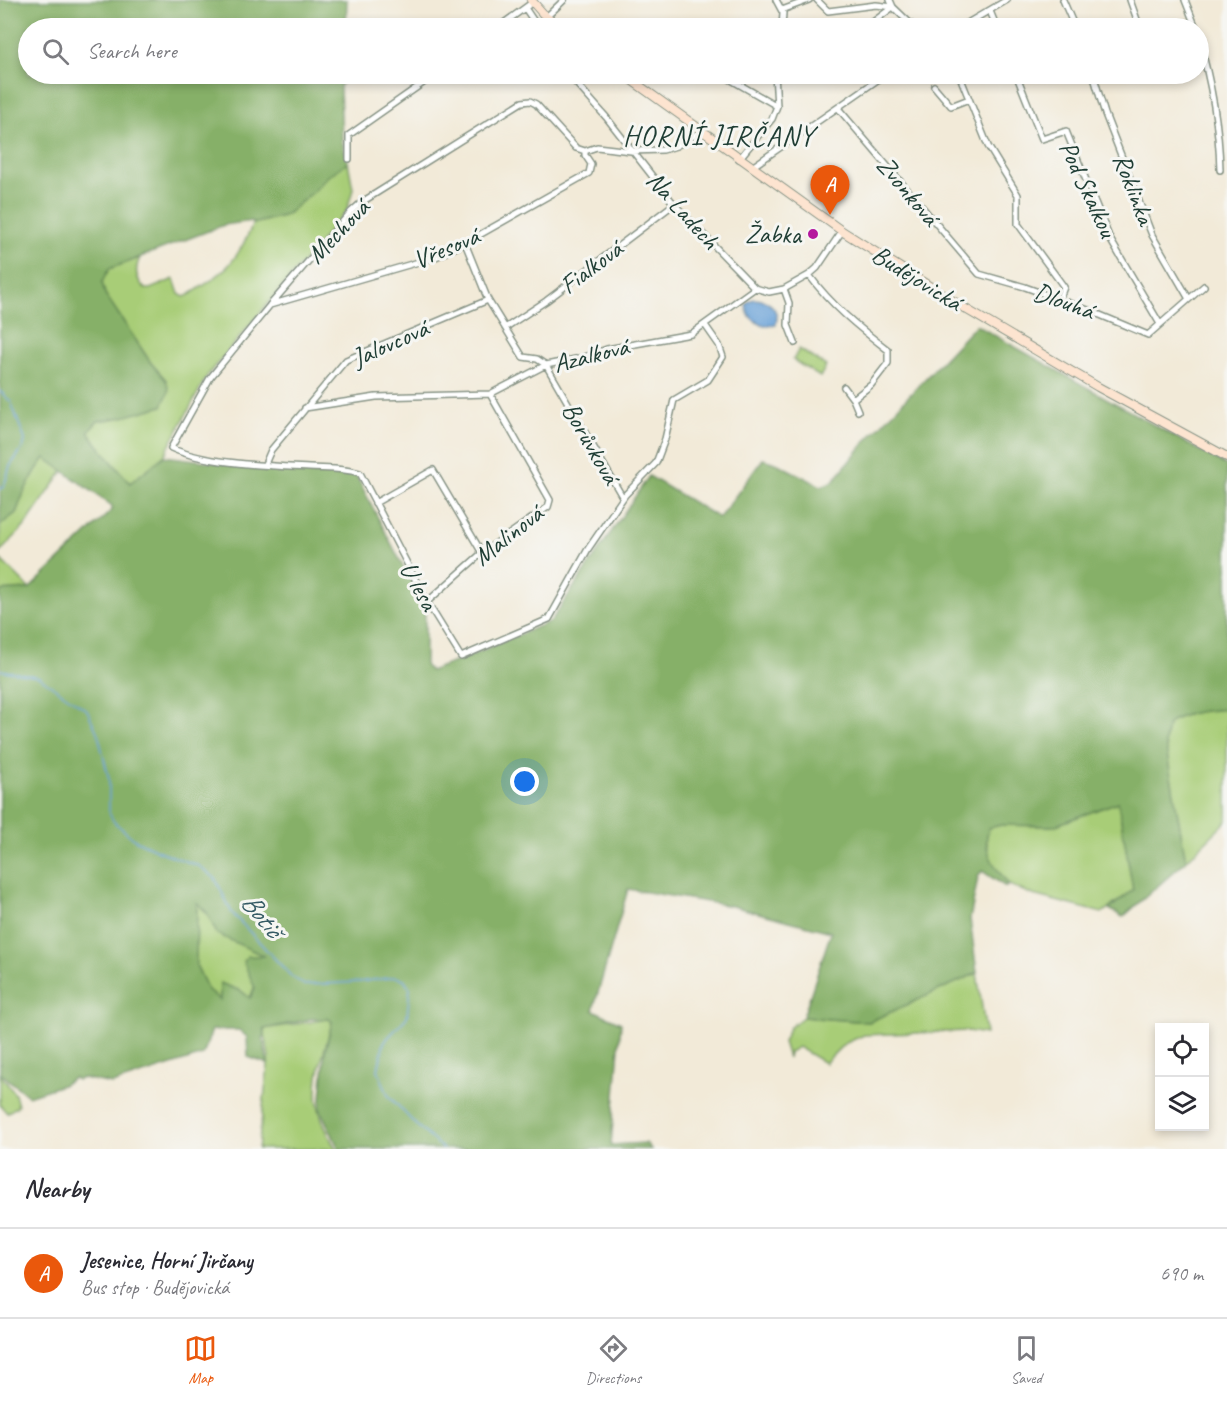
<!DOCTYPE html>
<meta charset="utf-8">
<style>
:root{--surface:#fff;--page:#f2f2f3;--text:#2b2b33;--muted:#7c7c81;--line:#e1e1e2;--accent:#ea580c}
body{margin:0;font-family:Caveat,sans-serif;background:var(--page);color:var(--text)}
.controls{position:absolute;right:18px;bottom:18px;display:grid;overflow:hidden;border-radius:0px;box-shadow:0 3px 9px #0003}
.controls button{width:54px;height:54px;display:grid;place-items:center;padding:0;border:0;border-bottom:2px solid var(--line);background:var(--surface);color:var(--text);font:30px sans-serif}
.you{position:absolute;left:525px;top:782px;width:21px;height:21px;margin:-15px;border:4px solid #fff;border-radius:50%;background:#1a73e8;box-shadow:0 0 0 9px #1a73e833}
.badge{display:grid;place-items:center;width:39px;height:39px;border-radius:50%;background:var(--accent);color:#fff;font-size:20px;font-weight:700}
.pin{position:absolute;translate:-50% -50px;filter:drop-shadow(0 2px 3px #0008)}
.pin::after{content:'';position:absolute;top:32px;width:21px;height:18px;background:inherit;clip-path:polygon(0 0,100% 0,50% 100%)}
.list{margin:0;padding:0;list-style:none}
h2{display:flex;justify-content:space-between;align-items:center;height:78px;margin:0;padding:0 24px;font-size:26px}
h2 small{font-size:20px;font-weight:400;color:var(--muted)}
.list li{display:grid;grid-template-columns:39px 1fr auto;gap:18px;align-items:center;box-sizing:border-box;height:90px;padding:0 24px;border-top:2px solid var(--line)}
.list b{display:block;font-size:22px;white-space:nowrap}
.list p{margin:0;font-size:20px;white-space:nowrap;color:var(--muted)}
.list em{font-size:20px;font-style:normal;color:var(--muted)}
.icon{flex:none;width:33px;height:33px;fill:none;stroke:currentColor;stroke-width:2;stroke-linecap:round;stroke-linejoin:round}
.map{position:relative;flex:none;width:1227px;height:1149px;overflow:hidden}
.search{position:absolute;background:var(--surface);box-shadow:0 3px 9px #0003;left:18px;right:18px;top:18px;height:66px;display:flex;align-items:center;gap:15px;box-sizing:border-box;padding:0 21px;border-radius:33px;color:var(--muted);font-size:22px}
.sheet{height:168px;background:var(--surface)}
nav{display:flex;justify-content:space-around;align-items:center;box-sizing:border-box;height:84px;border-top:2px solid var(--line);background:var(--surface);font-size:16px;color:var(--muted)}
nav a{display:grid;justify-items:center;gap:3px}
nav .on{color:var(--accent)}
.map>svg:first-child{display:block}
</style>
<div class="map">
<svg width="1227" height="1149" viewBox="0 0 1227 1149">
<rect width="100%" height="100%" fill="#f6f6f2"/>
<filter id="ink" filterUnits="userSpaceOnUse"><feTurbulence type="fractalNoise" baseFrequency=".0167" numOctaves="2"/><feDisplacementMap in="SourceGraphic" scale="12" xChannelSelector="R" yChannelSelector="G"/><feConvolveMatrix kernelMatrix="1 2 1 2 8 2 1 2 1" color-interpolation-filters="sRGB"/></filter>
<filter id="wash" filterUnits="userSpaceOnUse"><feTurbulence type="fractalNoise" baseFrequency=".008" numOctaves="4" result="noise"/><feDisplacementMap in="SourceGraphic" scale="24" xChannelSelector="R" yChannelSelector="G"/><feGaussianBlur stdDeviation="1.35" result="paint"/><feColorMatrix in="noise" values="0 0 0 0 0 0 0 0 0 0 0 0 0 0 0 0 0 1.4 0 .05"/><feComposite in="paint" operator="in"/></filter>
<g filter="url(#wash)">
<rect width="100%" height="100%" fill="#f2ead8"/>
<path fill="#a8cd77" stroke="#648556" stroke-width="1.5" d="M348,162L353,189L347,210L207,376L164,456L130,483L101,449L88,432L98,421L123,417L166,380L151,363L105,294L102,282L109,269L140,258C134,270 136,279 145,289H150L174,279L179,294L184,297L189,295C225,272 235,265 253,224L286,215L315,190L328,176Z
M799,349L826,366L820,377L793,360Z
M45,458L64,470L24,527L0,552V525L16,513L25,490L37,469Z
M0,559L27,586L29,589L0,591Z
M1227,709V821L1186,861L1165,743L1168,724C1185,711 1206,711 1227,709Z
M1118,802L1133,890L1102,913L1033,895L1009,885L990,861L986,836L989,828L1001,825L1053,826Z
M197,902L207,913L217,934L266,956L250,998L241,991L220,983V1000L208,990L196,965Z
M977,973L986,1034L968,1031L864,1035L844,1044L825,1063L798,1047L789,1052L788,1058L783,1042L789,1028L803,1017L869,1022Z
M329,1019L332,1022C327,1044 317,1068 317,1091C316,1109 327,1134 336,1149H258L269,1057L264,1029Z
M0,1074L15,1094L18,1106L7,1113L0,1105Z"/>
<path fill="#86b068" stroke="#52764e" stroke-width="1.5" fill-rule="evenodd" d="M0,0H347L346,28H28V74H346L340,87L342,141L348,162L328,176L315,190L286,215L253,224L252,221L224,225L109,269L102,282L105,294L151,363L166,380L169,391L162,406L123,417L98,421L88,432L101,449L130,483L164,456L261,468L356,475L425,609V665L430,671L460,660L551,621L649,476L719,518L763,459L778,464L821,486L832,482L867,440L976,325L1227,466V709C1206,711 1185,711 1168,724L1165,743L1186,861L1123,917L1109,909L1133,890L1118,802L1053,826L1001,825L989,828C980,850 997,869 1009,885L1006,887L982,871L978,877L970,919L977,973L869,1022L803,1017L831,932L732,906L628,889L593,1010L621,1023L611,1145L646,1143L651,1149H339L320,1109L325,1051L332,1022L329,1019H311L264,1029L265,1036L263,1038L268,1064L248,1057L247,1037L239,1030H212L203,1055L112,1084L83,1078L77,1080L74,1078L62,1085L28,1096L0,1073V591L29,589L113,509L111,505L45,458L37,469L25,490L16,513L0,525ZM197,903L207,913L217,934L264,956H248L243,961L255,988L250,998L241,991L220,983V1000L208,990L196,965Z"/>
<path fill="#6aa2d8" stroke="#447086" stroke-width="1.5" d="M754,299C768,299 780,309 776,324C763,329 747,320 746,305L749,301Z"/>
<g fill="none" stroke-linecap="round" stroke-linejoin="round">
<path stroke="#6aa2d8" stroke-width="1.5" d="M0,391L11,402L25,440L23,448L10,466L4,486L0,490
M0,670L39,677L87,710L98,734L109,779V813L114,822L135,840L161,852L199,866L215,878L232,913L291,976L304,985L359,982L395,977L404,979L410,988L407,1017L384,1042L378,1070L388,1095L415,1124L443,1149"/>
</g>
</g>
<g filter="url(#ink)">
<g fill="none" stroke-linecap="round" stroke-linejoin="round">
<defs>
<path id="street" d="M776,0L783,13L782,28
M817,0L828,11L876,5L893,7
M890,0L893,7L915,28
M1063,0L1075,28
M1130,0L1140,28
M1185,0L1196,28
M525,8L537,26
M782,10L809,0
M990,11L997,28
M537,26L564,0
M497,28L533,2
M865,28L893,7
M959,28L1007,0
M1198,37C1211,81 1219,124 1220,170
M568,74L606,117L674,204L755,288L769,292L784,289L809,275L817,268L842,231
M721,74L777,106
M959,74L988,146L1018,195V224L1064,287L1059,300
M1016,74L1042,139L1066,131L1110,239L1160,324
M1093,74L1105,114L1152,235L1189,299
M934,86L951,106L969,99
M838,108L979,274L1025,287L1088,310L1148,335L1204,286
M585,151L576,148L536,104L530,101L522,102L362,202L352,211L270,305L210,378L171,448C205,464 270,466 309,468C327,469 344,468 360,473L427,602L461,657L549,619L588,549L625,495L656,463L665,439L674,400L708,380L723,357L719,345L705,325
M585,151L597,147L631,151L663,150L676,146L702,131
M349,159V135L436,74
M739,159L772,119L777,106L775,74
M752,167L886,74
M465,243L488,300L523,357L537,359L546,365L623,498
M809,275C831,305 858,327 888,350V363L871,385L853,399
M784,289L789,303L788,325L795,343
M270,305L436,257L465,243L589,173L591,164L585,155V151
M505,328L546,301L674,204
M844,387L853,399L858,411
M305,408L376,397L490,394L546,365L581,358L607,349L691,334L755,288
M265,464L271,450L346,360L488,300
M375,503L433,470L482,553
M427,602L482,553L548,507L550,500L490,394"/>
<path id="secondary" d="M531,0L546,17L562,28
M623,74L842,231L964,308L1098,387L1227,457"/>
</defs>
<use href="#street" stroke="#889486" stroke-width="8"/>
<use href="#secondary" stroke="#889486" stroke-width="10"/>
<use href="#street" stroke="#fff" stroke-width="5"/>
<use href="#secondary" stroke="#fde4d0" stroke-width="8"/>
</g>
</g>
<circle fill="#b5179e" stroke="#f6f6f2" stroke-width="2" cx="813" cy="234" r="6"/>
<g text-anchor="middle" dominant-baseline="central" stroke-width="6" stroke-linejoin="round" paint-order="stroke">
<g font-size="26" fill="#1f3d34" stroke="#f6f6f2">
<text transform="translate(1088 189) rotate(65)">Pod Skalkou</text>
<text transform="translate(1134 189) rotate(69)">Roklinka</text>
<text transform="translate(908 191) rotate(50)">Zvonková</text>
<text transform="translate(683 210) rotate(48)">Na Ladech</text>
<text transform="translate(338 231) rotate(-46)">Mechová</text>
<text transform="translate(446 248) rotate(-23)">Vřesová</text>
<text transform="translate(591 267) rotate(-37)">Fialková</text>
<text transform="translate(917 278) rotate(32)">Budějovická</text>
<text transform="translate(1064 301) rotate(20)">Dlouhá</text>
<text transform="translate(390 343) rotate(-24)">Jalovcová</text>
<text transform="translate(591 355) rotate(-14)">Azalková</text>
<text transform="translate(591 443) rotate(60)">Borůvková</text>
<text transform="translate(508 535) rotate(-38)">Malinová</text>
<text transform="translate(419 586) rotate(61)">U lesa</text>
</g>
<g font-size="26" fill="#1f3d34" stroke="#f6f6f2" text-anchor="end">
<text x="801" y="234">Žabka</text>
</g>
<g font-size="27" font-style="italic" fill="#365b65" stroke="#f6f6f2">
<text transform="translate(262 915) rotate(51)">Botič</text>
</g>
<g font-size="28" letter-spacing="1.5" fill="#1f3d34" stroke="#f6f6f2">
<text x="719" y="135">HORNÍ JIRČANY</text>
</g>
</g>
</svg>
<div class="controls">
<button><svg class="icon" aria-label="locate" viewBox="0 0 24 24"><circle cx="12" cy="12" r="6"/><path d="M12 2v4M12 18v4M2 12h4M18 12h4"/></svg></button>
<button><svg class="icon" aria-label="layers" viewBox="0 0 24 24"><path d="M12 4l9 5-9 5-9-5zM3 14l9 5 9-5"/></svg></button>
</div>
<div class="you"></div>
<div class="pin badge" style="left:830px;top:215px">A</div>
<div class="search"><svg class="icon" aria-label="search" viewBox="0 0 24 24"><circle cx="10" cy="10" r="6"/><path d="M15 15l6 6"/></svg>Search here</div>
</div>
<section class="sheet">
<h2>Nearby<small></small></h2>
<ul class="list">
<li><span class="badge">A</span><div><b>Jesenice, Horní Jirčany</b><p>Bus stop · Budějovická</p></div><em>690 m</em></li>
</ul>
</section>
<nav>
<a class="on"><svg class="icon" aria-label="map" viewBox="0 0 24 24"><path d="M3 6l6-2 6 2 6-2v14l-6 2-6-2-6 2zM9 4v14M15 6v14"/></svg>Map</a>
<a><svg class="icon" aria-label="directions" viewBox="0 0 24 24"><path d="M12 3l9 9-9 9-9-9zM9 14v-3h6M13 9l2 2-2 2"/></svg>Directions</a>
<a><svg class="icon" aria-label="saved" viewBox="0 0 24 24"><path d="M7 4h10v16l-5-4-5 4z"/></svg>Saved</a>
</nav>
